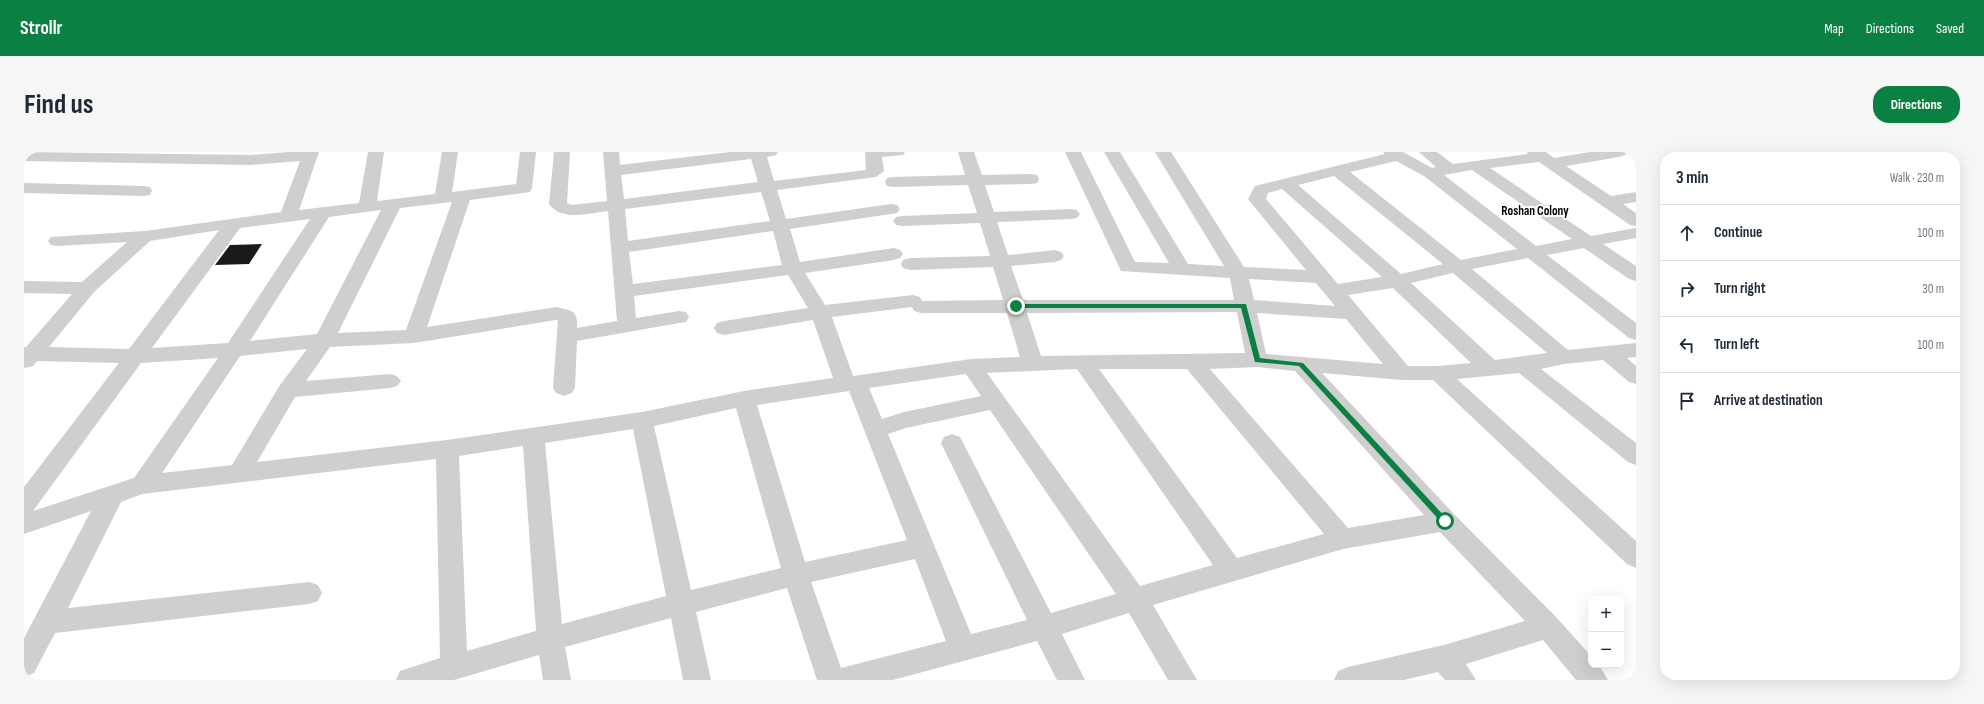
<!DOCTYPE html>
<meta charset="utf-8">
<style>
:root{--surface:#fff;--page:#f6f6f7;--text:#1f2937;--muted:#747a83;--line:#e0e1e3;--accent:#0b8043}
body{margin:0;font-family:"Sofia Sans Condensed",sans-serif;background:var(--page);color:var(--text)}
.controls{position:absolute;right:12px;bottom:12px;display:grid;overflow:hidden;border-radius:8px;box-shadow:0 4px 16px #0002}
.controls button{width:36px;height:36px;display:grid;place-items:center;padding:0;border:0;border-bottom:1px solid var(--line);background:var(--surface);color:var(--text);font:20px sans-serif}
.stop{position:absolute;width:12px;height:12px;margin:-9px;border:3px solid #0b8043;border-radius:50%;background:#fff}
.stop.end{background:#0b8043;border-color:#fff;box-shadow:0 1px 4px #0008}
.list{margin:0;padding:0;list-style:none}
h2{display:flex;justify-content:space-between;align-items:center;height:52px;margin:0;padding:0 16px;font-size:17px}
h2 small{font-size:13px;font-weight:400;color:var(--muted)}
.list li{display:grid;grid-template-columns:26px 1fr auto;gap:12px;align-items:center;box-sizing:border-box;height:56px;padding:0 16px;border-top:1px solid var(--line)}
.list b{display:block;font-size:15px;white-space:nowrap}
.list em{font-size:13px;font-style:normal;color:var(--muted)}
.icon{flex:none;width:22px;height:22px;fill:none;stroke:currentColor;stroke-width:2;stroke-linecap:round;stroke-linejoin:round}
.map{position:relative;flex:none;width:1612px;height:528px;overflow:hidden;border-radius:16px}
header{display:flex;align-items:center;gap:24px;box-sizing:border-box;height:56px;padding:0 20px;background:var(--accent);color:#fff}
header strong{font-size:19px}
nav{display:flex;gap:22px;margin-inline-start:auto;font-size:14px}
.intro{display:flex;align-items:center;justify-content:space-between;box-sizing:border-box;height:96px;padding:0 24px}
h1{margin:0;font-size:28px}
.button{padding:10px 18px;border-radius:16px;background:var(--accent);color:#fff;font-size:14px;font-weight:700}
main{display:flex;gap:24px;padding:0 24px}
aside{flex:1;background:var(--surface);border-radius:16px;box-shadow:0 4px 16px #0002}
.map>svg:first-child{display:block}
</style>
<header>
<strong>Strollr</strong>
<nav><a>Map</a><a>Directions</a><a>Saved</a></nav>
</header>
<div class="intro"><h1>Find us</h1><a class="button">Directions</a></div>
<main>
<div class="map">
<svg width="1612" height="528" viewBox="0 0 1612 528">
<rect width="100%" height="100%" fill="#fff"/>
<path fill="#191919" d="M238,92L225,112L191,113L206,93Z"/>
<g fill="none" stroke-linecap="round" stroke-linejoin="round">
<path fill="#cfcfcf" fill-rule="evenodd" d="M0,0L227,3L265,0H295L275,58L335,51L344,0H360L353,49L411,42L418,0H434L428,40L492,32L496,0H512L508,36L506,40L446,48L403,175L533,155C548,159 554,158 553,176L593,169L584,59C565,61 538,70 525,52L530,0H546L543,51L548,53L583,49L579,0H595L596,13L706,0H754L752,3L743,5L750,29L842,18L841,0H881L879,3L858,5L860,19L852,25L753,38L762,67L867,52L873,53L876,57L873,61L867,62L766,77L776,110L870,96L876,98L879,102L876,106L870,108L781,121L801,153L889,143L896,145L898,149L979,148L969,115L886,118L879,116L877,112L879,108L886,106L966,104L956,71L878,74L872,73L869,69L872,65L878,64L953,61L944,33L869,35L863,34L861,30L863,26L869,25L941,23L934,0H950L958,23L1007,22L1013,23L1015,27L1013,31L1007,32L961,33L970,60L1047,57L1053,58L1056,62L1053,66L1047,67L973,70L984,103L1031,98L1037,100L1040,104L1037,108L1031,110L987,114L999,148H1210L1206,126L1097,119L1041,0H1057L1111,110L1145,111L1080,0H1096L1164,112L1200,114L1131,0H1147L1220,115L1282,118L1224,47L1231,34L1361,2L1359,0H1379L1408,16L1412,15L1395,0H1413L1429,12L1504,2L1503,0H1522L1530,6L1566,0H1603L1601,3L1595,5L1542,14L1587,44L1612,40V50L1599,52L1612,61V74L1606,73L1515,10L1466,16L1567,84L1612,76V86L1579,92L1612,114V129L1605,127L1560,96L1523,103L1612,171V188L1605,186L1504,106L1448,117L1544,198L1612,191V205L1603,206L1612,214V232L1605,230L1579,208L1540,212L1517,217L1612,291V313L1604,310L1495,221L1433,227L1612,389V416L1603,412L1409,228H1378L1298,221L1430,362L1533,466L1567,504V513H1575L1584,528H1552L1519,488L1442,512L1452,528H1421L1414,520L1380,528H1310L1314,519L1324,515L1420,493L1501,469L1416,380L1319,397L1129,453L1173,528H1144L1105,461L1038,482L1061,528H1033L1013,489L869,528H793L763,436L672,460L687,528H659L647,466L541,495L547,528H519L515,503L430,528H372L376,519L416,506L412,307L118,342L97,350L44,456L285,430L294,433L298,441L294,449L285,452L31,481L10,521L0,525V486L67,359L0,382V335L95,211L13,209L9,214L0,216V195H2L48,142L0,141V129L58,130L103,90L33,94L27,93L24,89L27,85L121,79L257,60L276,9L227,13L0,9ZM727,7L734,30L600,47L597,23ZM1372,9L1400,24L1493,97L1437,108L1326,20ZM1448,18L1548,87L1512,94L1420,23ZM1310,24L1419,112L1377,122L1274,33ZM1258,37L1358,125L1314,132L1242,47L1244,41ZM737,40L746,69L604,89L601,57ZM428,50L382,178L314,181L376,56ZM357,58L293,182L226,189L305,65ZM286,67L204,191L128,196L216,76ZM195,78L105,197L25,195L70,140L126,89ZM749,79L758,113L609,132L605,100ZM1429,121L1523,201L1471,208L1387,131ZM764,123L784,156L700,169L693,171L690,176L693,181L700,183L789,168L809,226L720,239L618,260L423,288L233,310L271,245L366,236L373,234L377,229L373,224L366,222L282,229L306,195L390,191L532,168H534L529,236L532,241L540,244L548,241L551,236L553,189L655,171L662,170L665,165L662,160L655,159L612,166L610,144ZM1225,127L1292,131L1311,154L1230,148ZM1369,136L1447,211L1414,214H1384L1324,143ZM888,155L890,159L897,161H983L996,205L947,207L829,224L808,165ZM1213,160L1221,201L1017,204L1003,161ZM1233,161L1322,167L1359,212L1242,202ZM283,197L256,233L208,313L138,321L216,204ZM194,206L110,326L9,359L117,211ZM1233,215L1271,219L1400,363L1324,376L1186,217ZM1053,217L1189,413L1116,434L963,221ZM1075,217H1163L1300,382L1213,406ZM942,222L957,244L880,260L858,267L845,236ZM825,239L883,388L781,410L733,253ZM712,256L757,416L667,438L630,274ZM966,258L1092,442L1027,461L936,285L928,282L920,285L917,291L1003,468L947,482L864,282L882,276ZM609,277L642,444L538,472L521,291ZM499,294L512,479L443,499L435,304ZM891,407L922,489L817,516L787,430Z
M0,31L120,34L126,35L128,39L126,43L120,44L0,41Z"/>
</g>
<path fill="#0b8043" d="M1222,152L1236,206L1279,211L1423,367V371H1418L1275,214L1231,210L1217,156H992L989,154L992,152Z"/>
<g text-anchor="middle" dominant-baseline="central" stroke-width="4" stroke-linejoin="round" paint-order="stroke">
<g font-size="13" font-weight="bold" fill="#000" stroke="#fff">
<text x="1511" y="59">Roshan Colony</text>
</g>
</g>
</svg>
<div class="controls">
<button>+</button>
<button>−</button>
</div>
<div class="stop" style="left:1421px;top:369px"></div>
<div class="stop end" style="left:992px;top:154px"></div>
</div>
<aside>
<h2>3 min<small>Walk · 230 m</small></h2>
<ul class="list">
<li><svg class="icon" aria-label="ahead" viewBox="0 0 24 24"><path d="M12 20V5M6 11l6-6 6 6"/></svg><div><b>Continue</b></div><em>100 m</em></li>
<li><svg class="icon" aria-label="right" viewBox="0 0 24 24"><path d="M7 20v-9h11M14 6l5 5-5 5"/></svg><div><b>Turn right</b></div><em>30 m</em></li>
<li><svg class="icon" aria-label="left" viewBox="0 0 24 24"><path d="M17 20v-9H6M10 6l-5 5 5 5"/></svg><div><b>Turn left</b></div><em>100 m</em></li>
<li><svg class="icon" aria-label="arrive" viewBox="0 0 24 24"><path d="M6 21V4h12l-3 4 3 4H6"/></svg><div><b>Arrive at destination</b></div></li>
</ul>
</aside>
</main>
